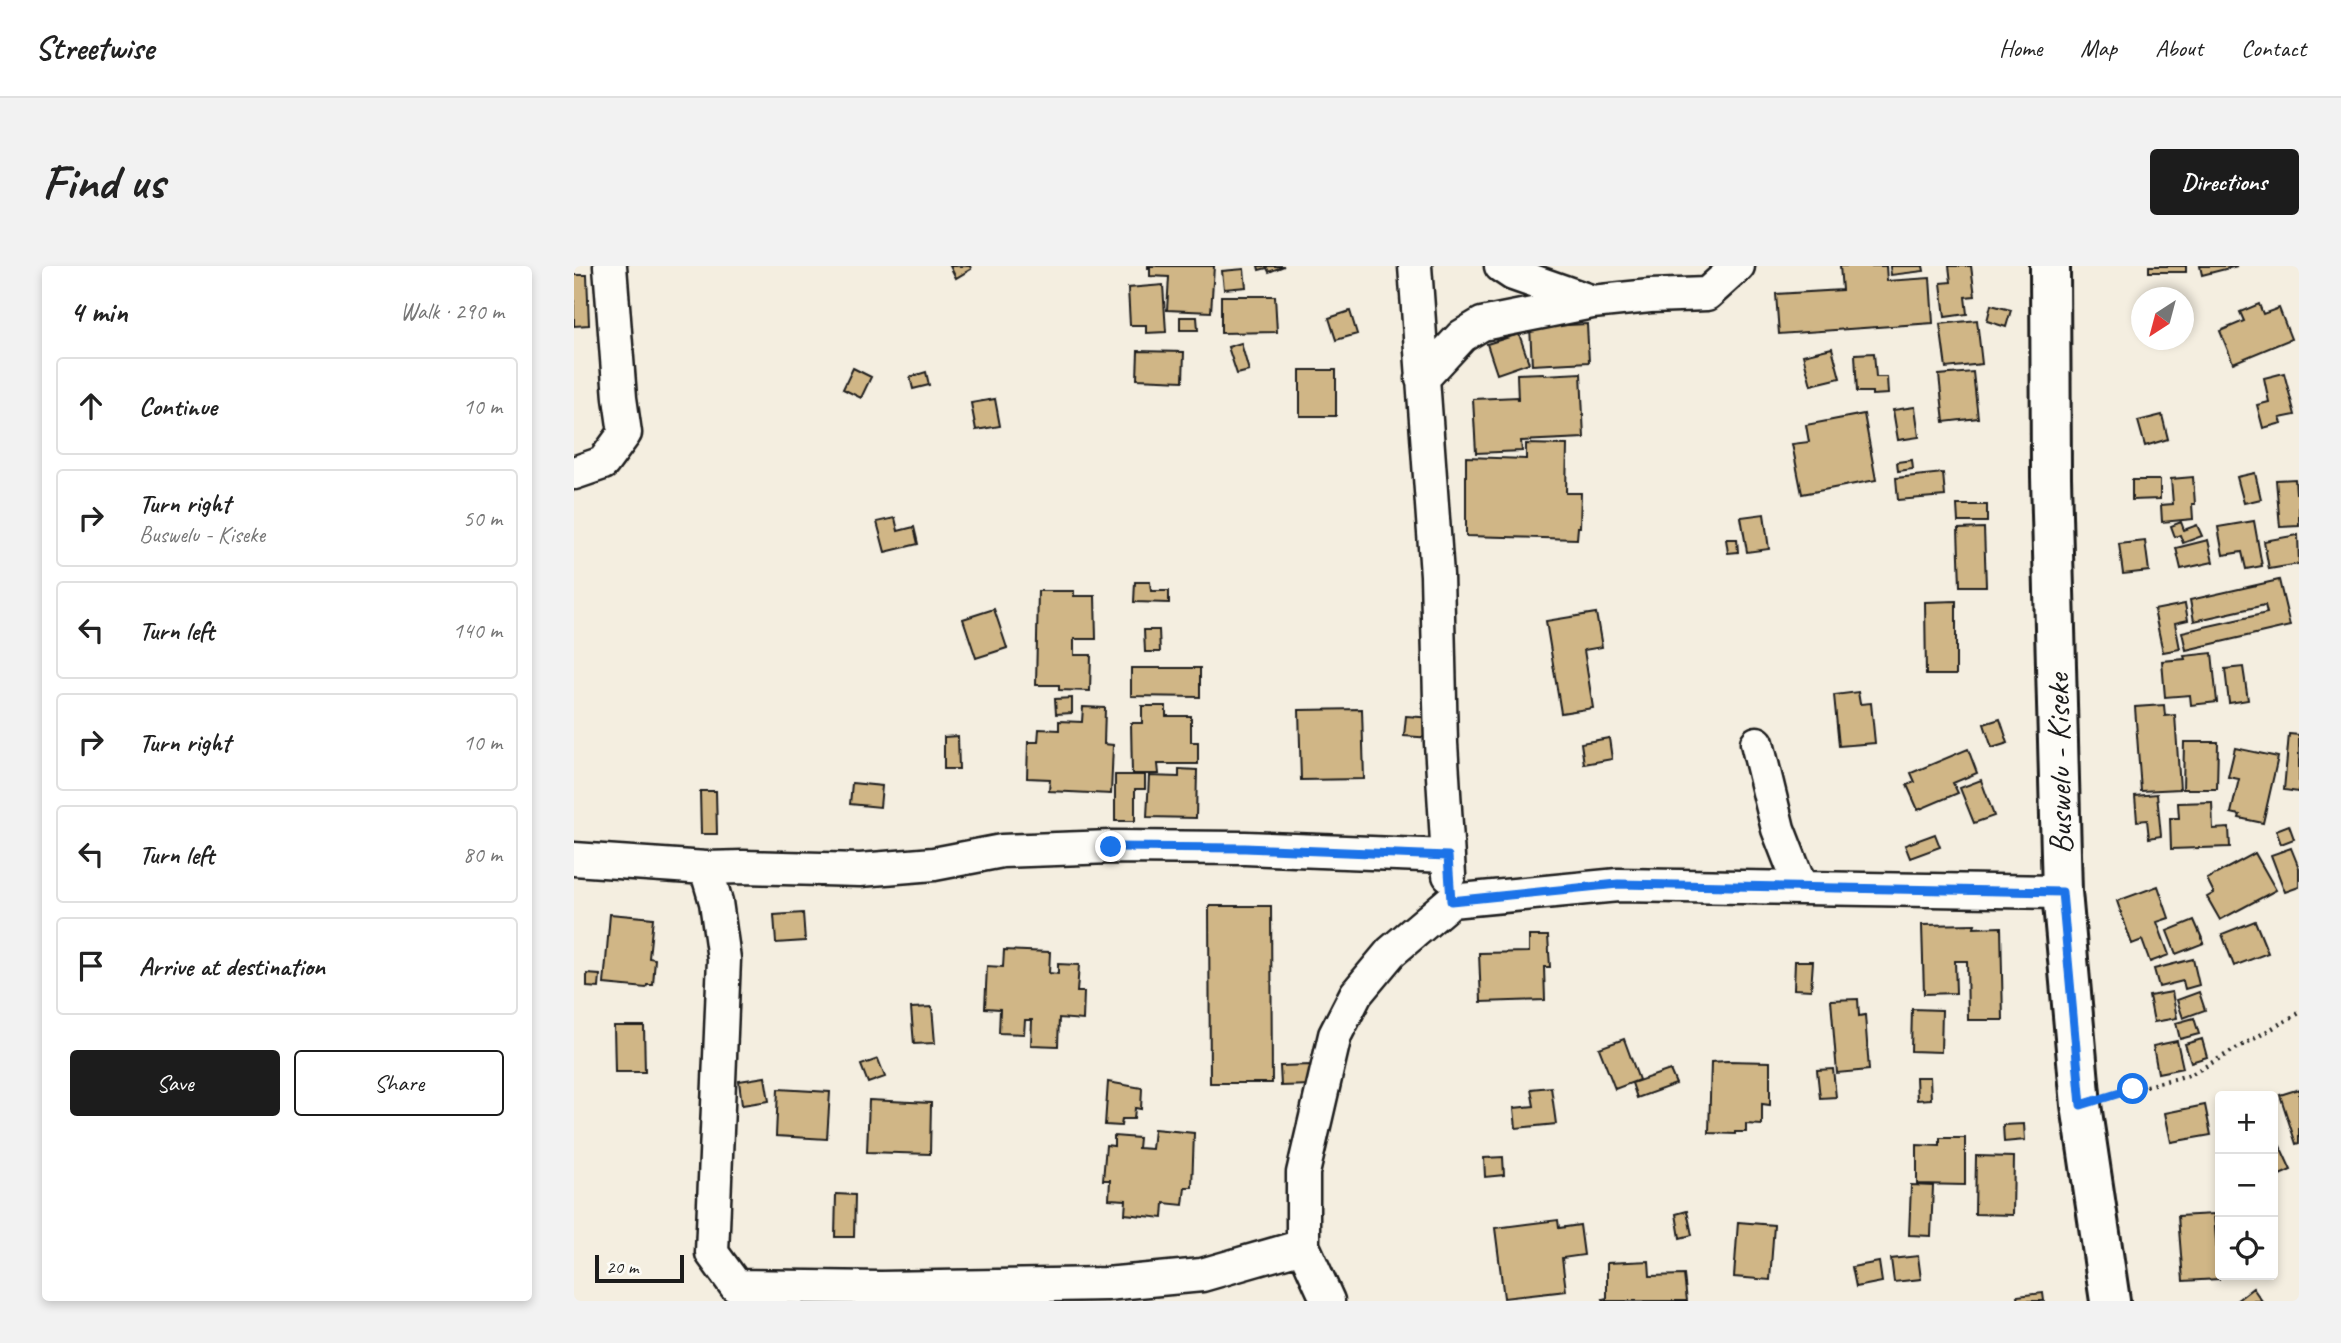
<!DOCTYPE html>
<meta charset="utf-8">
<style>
:root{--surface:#fff;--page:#f2f2f2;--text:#222;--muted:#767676;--line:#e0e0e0;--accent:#1c1c1c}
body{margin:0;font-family:Caveat,sans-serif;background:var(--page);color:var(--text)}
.controls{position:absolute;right:21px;bottom:21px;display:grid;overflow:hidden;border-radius:7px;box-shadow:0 4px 10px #0003}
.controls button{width:63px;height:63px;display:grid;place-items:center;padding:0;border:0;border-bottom:2px solid var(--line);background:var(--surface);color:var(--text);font:35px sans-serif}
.compass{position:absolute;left:1557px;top:21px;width:63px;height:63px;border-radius:50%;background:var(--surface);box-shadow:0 4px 10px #0003;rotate:216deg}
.scale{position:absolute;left:21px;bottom:18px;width:89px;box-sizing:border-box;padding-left:7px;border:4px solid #1c1c1c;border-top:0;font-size:19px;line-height:24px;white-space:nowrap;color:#1c1c1c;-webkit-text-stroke:5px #fdfcf7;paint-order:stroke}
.stop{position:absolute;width:21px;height:21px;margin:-16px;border:5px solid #1a73e8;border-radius:50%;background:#fff}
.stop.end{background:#1a73e8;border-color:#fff;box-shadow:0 2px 7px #0008}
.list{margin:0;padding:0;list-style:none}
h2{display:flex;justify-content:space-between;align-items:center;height:91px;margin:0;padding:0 28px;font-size:30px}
h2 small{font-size:23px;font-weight:400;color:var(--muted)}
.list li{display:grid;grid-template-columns:46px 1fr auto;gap:21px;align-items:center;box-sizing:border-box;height:98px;margin:0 14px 14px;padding:0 14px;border:2px solid var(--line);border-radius:7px}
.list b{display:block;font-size:26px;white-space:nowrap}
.list p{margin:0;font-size:23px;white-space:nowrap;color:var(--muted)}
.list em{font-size:23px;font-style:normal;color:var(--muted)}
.actions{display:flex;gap:14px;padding:21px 28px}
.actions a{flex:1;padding:16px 0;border:2px solid var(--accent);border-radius:7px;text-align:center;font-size:24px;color:var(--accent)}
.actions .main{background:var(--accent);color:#fff}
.icon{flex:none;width:38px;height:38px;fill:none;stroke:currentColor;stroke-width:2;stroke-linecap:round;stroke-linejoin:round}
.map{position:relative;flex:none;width:1725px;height:1035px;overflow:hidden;border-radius:7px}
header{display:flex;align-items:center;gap:42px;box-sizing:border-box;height:98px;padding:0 35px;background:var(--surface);border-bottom:2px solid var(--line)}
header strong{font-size:33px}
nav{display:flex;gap:38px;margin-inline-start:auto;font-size:24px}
.intro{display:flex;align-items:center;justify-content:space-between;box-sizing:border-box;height:168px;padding:0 42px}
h1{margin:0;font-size:49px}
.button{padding:18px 32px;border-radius:7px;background:var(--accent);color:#fff;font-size:24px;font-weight:700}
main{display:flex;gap:42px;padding:0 42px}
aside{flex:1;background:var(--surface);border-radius:7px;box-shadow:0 4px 10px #0003}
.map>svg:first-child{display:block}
</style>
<header>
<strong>Streetwise</strong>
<nav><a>Home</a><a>Map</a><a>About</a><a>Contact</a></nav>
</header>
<div class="intro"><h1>Find us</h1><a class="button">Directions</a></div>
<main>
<aside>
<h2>4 min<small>Walk · 290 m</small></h2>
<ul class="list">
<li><svg class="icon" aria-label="ahead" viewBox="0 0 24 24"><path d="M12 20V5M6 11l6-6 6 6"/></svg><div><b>Continue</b></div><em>10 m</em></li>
<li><svg class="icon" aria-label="right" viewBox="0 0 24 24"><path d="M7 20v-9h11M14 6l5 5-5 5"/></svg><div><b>Turn right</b><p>Buswelu - Kiseke</p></div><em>50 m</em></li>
<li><svg class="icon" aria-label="left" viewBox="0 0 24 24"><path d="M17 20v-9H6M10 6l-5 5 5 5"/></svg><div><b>Turn left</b></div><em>140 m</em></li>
<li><svg class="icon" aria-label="right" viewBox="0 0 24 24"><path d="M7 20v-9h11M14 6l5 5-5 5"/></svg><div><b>Turn right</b></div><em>10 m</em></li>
<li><svg class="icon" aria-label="left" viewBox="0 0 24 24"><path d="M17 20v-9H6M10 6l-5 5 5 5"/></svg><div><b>Turn left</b></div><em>80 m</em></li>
<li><svg class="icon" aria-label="arrive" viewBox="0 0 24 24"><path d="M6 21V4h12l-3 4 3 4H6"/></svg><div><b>Arrive at destination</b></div></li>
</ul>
<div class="actions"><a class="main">Save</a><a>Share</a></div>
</aside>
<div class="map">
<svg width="1725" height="1035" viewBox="0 0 1725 1035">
<rect width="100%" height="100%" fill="#f4eee0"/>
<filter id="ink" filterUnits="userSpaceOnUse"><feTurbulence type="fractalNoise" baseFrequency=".0143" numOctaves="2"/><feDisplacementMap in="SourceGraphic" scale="14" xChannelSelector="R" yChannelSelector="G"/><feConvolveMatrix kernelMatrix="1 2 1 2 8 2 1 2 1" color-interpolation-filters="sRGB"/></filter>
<g filter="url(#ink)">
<path fill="#d0b686" stroke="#1c1c1c" stroke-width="2" d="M376,0H396L397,3L382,12Z
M574,0H640L637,46L593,44L595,11L576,10V2H574Z
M684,0H710L695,6L693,2L685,4Z
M1266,0H1312L1313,15L1356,12L1359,57L1205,68L1202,28L1268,24Z
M1316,0H1349L1350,5L1317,9Z
M1375,0H1397L1401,30L1391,31L1393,48L1371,51L1367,17L1377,16Z
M1575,0H1612V6H1575Z
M1626,0H1663L1628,9Z
M670,3L672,21L650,23L648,5Z
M0,9H13L15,59L0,60Z
M589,19L592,66L572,67V59H556L554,22Z
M647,30H701L703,66L647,67Z
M1685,38L1689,48L1705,42L1717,73L1659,97L1646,65L1670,55L1666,46Z
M1417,39L1437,44L1432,61L1413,55Z
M776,45L783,68L762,74L755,52Z
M606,51H623L624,64H606Z
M1403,54L1408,98L1372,102L1366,58Z
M1013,58L1015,96L958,99L956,61Z
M945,68L955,97L923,108L913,78Z
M667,77L675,105L663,108L654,81Z
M1258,82L1266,112L1237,119L1229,89Z
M564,85L610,86L609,115L563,113Z
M1300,87L1302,111H1313L1314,128L1298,129V126H1283L1281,88Z
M279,102L297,111L287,132L269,123Z
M726,104H762V150H726Z
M352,106L355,119L339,123L336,111Z
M1399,106L1404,152L1370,156L1365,109Z
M969,107L970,109L1007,107L1010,172L947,175L948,185L902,187L899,133L944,131V135L943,108Z
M1710,107L1721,149L1706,152L1708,157L1689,162L1683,139L1695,136L1690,112Z
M421,133L426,160L402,164L397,137Z
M1341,141L1345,171L1324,174L1319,144Z
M1290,148L1302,214L1228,228L1218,178L1235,176L1232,159Z
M1588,149L1594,173L1571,180L1564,155Z
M952,178L993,179L992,227H1007L1006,261H1004L1003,273L892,270V191L952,193Z
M1338,194L1339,203L1324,205L1323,196Z
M1369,207L1371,230L1324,234L1322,212Z
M1681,207L1687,233L1670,237L1663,211Z
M1619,211L1621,238H1618L1619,253L1588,256L1587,239L1599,238L1597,213Z
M1721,213L1722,227H1725V260L1706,261L1702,214Z
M1558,214H1586V233L1558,234Z
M1383,239H1413V256H1384Z
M1190,248L1195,283L1173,286L1167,251Z
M321,252L324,265L340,261L344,278L311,286L303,256Z
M1680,255L1688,300L1672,303L1668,286L1649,289L1644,261Z
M1607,256L1610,264L1623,259L1628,270L1609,277L1606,269L1601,271L1597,260Z
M1410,262L1412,320H1386L1384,263Z
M1724,269L1725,298L1695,303L1690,275Z
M1152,273H1163L1164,286L1154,287Z
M1634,274L1639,296L1607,303L1602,282Z
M1571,275L1575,305L1549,308L1545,278Z
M1705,314L1716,360L1612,384L1608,366L1693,347L1691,339L1620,355L1616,334Z
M561,316H576L577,325H595V337L560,336Z
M464,325H500V330H521L522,373H500V389H517L516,425L485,424V419H462Z
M1382,335V409H1352L1351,336Z
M1611,338L1614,354L1601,357L1606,383L1589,386L1580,344Z
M420,343L433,382L402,392L389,353Z
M1022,347L1028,381L1010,384L1019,442L987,447L972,355Z
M570,364H585L586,386H571Z
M1638,387L1643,436L1617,439L1616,429L1591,431L1588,395L1611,393L1610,390Z
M1669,401L1674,434L1655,437L1651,403Z
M557,402H626V431L557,430Z
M1284,426L1286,438L1297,437L1301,477L1265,480L1260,429Z
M498,432V447L482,448L481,433Z
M1590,439L1591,450L1601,449L1606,523L1567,525L1561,441Z
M568,440H592V450H617V476H624V498H584L585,508H558L557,457H568Z
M509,441L531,442L530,478L539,479L537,528L475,525L476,513L453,512L454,476H464L465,463L485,464V455L508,456Z
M788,443L790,513L727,514L725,444Z
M832,450L859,452L858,472L830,470Z
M1426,453L1434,477L1418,482L1410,458Z
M1715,468L1725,469V526L1710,524Z
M384,470L385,503H370V471Z
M1035,472L1038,493L1010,498L1007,477Z
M1610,476H1644L1643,523H1609Z
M1661,482L1704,491L1689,557L1665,552L1666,549L1657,547L1665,513L1654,511Z
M1394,483L1403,507L1379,517L1384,527L1344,544L1333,519L1341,516L1337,507Z
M605,503L623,504L622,552L573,551L575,510L605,511Z
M541,509H571V523H561V555H541Z
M1407,514L1420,550L1400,557L1386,522Z
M278,517L308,520L306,541L276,538Z
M126,525H142L143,568H127Z
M1583,528L1587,570L1575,572L1573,554L1563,555L1561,530Z
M1638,536L1639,563L1655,562L1656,581L1597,583L1596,552H1605L1604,537Z
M1715,559L1720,573L1707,578L1702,564Z
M1361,568L1366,581L1336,592L1331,579Z
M1717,582L1725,602V621L1711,626L1697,589Z
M1681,587L1702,624L1646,654L1633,631L1640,627L1633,613Z
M1584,620L1595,652L1583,656L1595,689L1576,696L1568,674L1558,678L1543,635Z
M635,640H697L698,817H636Z
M229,647L231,675L202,677L200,649Z
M36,648L79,652L75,692L81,693L79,719H73L72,722L30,718Z
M1620,654L1630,677L1602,688L1593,665Z
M1681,655L1694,687L1660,700L1648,668Z
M1401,658L1400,662L1427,661L1429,754H1394L1393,695H1381L1382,727L1350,728L1348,659Z
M955,670H974L976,701H970L971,734L907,736L905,687L955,686Z
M430,684L476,686L475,707L484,708V698L505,699L503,726H510L509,754L485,752L484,780L457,779L458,754H451L450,768L425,767L426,743L411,742L413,700L429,701Z
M1619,693L1625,719L1611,723L1609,715L1585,721L1580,703Z
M1221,695H1239L1237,724L1220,723Z
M13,708L26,709L25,722L13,721Z
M1598,726L1603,752L1580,756L1575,730Z
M1625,726L1631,744L1609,752L1603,734Z
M1284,733L1285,750L1291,749L1295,804L1263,807L1257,734Z
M358,741L361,777L340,778L337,742Z
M1338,743L1368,744L1367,786L1337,785Z
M1620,752L1625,768L1606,773L1602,757Z
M40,760H70L71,806H41Z
M1050,773L1065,814L1041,823L1025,782Z
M1628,773L1633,791L1617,796L1611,778Z
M1603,775L1609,802L1584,807L1579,780Z
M304,793L311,811L294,817L287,799Z
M1153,795L1196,796V839L1188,838V859L1172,858V866H1161V868L1135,867L1137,796Z
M737,799L738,819L707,820L706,800Z
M1259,803L1262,831L1246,832L1243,804Z
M1096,804L1102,818L1063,832L1058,817Z
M191,811L195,835L168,839L165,815Z
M1342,811H1356L1357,833L1343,834Z
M534,816L568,822L567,843L561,842L560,853H548L547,860L531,859Z
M977,821L982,858L942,862L940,842L960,840L957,823Z
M204,823L256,826L253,873L202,870Z
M1725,823V877L1722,878L1706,829Z
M295,834L357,837L356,888L293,886Z
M1631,839L1637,869L1597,876L1591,847Z
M1450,858L1451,874L1430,876L1429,859Z
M580,863L620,867L618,921H611L609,939L590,937L589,952L551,948L552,934L535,933L536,914H529L532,879L540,880V870L565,872L564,882L578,883Z
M1699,865L1717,904L1699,912Z
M1366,872H1391V919L1343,918V879L1366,880Z
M1402,890L1440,891L1439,949L1401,948Z
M929,891L930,909L911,911L910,892Z
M1337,919L1359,920L1357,970L1335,969Z
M262,928L281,929L280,971H261Z
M1113,945L1118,969L1106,972L1102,948Z
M1640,948L1645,1013L1609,1015L1604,950Z
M984,954L985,962L1006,959L1010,989L988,992L992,1025L930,1032L921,962Z
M1164,956L1200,959L1196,1014L1160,1011Z
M1344,990L1347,1013L1320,1016L1317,993Z
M1075,995L1076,1010L1110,1009L1113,1035H1030L1029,1033L1033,1032V997Z
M1305,996L1308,1016L1282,1021L1278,1001Z
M1679,1022L1688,1035H1662Z
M1469,1027L1470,1035H1444L1443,1030Z"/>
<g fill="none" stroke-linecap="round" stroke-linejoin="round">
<defs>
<path id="minor" d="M841,0L863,309L867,477L875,609
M927,0L939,8L1016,35
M848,113L888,70L908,58L1018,36L1076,30L1133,28L1164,0
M0,207L29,197L51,167L46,132L36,0
M1183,477L1204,563L1227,622
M0,593L132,602L169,601L286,604L360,598L428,585L537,581L671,582L874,590
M132,602L142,636L150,693L138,987L162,1020L307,1022L532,1018L628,1009L729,980
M754,1035L729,980V907L761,769L782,728L817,686L877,635L1044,619L1488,626"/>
<path id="secondary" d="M1476,0L1477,211L1488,626L1507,839L1536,1035"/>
</defs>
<use href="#minor" stroke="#1c1c1c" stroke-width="37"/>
<use href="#secondary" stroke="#1c1c1c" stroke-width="44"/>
<path stroke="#1c1c1c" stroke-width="4.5" stroke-dasharray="2 5" stroke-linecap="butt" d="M1538,829L1618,808L1725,747"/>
<use href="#minor" stroke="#fdfcf7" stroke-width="32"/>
<use href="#secondary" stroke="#fdfcf7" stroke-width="38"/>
</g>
</g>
<g fill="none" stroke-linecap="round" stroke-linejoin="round" filter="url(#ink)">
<path stroke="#1a73e8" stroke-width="9" d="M537,581L671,582L874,590L877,635L1044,618L1488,626L1507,839L1559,823"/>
</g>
<g text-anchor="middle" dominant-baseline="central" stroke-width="6" stroke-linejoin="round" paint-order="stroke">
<g font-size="33" fill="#1c1c1c" stroke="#fdfcf7">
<text transform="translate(1485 498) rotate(-91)">Buswelu - Kiseke</text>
</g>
</g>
</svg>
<div class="controls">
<button>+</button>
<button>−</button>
<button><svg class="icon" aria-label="locate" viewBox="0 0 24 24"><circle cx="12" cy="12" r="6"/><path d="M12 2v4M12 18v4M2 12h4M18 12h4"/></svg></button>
</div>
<svg class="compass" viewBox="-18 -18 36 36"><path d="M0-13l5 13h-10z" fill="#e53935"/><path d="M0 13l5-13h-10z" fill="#767676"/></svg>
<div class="scale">20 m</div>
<div class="stop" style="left:1559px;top:823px"></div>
<div class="stop end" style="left:537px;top:581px"></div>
</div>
</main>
